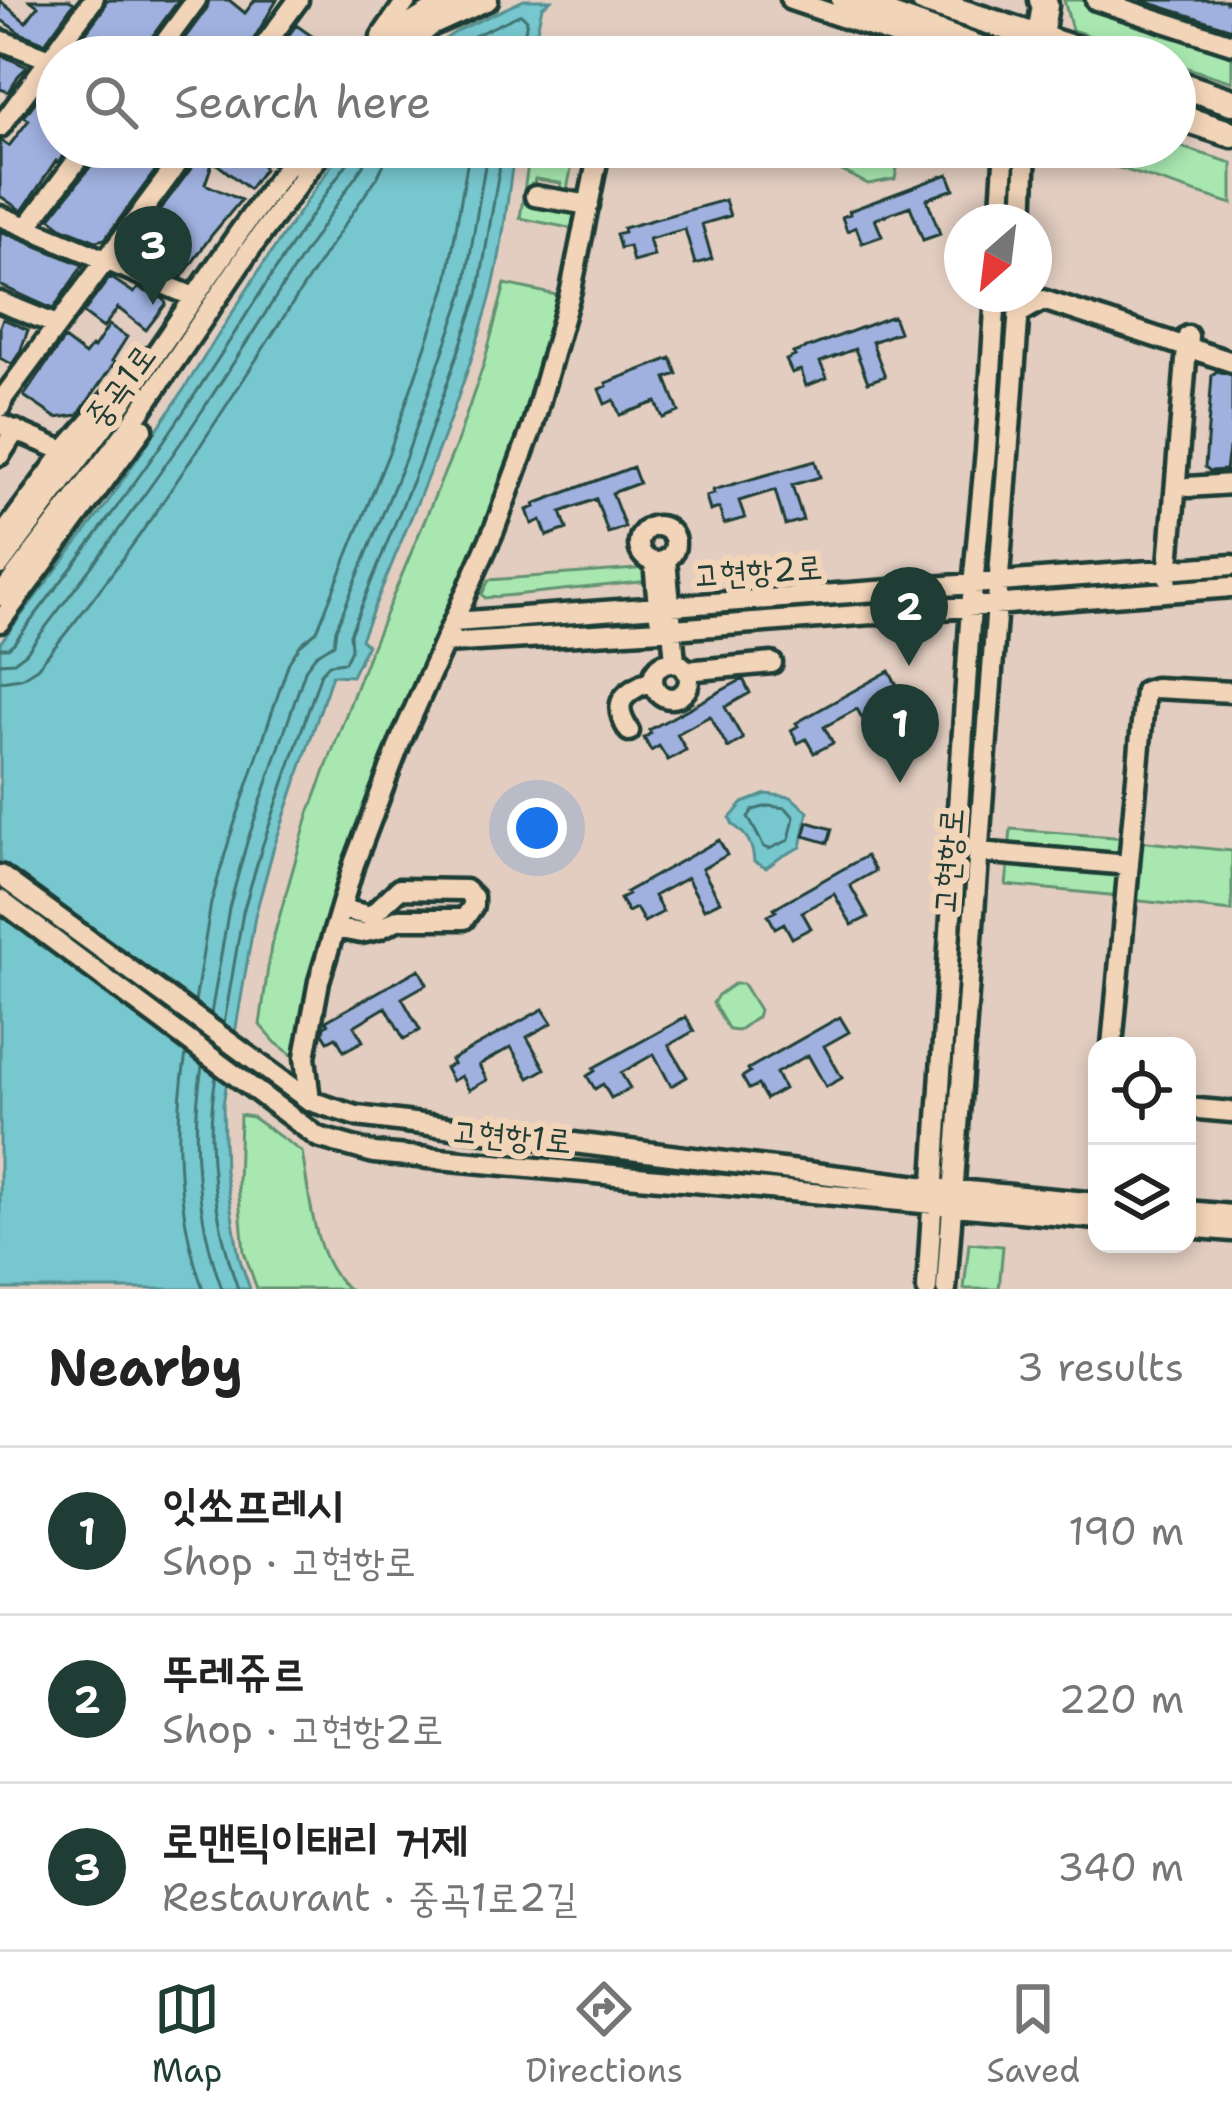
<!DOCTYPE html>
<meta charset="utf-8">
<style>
:root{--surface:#fff;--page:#f2f2f2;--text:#222;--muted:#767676;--line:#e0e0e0;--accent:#1f3d34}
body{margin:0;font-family:"Shantell Sans","Poor Story",sans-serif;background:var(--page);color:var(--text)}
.controls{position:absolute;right:36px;bottom:36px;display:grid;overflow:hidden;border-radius:24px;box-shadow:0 6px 18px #0003}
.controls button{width:108px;height:108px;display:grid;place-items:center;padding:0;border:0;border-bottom:3px solid var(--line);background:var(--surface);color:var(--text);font:60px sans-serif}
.compass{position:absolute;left:944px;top:204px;width:108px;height:108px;border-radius:50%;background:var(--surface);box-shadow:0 6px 18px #0003;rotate:208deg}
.you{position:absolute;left:537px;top:828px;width:42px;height:42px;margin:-30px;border:9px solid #fff;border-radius:50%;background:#1a73e8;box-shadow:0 0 0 18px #1a73e833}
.badge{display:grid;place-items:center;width:78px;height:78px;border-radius:50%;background:var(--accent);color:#fff;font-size:39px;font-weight:700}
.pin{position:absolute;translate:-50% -99px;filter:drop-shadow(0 3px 6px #0008)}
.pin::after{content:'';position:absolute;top:63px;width:42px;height:36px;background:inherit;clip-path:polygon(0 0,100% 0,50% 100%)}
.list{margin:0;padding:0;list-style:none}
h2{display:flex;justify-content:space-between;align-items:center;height:156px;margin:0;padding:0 48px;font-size:51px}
h2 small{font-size:39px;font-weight:400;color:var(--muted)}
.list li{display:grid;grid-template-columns:78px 1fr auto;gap:36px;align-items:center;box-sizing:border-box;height:168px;padding:0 48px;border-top:3px solid var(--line)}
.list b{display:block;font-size:45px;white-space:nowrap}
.list p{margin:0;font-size:39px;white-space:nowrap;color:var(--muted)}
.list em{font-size:39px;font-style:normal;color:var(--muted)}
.icon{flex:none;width:66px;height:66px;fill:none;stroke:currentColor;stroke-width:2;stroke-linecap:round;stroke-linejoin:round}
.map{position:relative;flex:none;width:1232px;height:1289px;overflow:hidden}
.search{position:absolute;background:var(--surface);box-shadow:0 6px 18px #0003;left:36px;right:36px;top:36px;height:132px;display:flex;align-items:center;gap:30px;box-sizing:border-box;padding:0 42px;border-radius:66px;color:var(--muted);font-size:45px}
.sheet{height:660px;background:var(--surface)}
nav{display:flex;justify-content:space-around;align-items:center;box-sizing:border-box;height:168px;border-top:3px solid var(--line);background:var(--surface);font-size:33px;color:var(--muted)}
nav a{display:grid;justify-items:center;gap:6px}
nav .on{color:var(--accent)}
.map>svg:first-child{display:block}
</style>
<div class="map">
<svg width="1232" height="1289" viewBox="0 0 1232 1289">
<rect width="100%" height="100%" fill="#e2cdc0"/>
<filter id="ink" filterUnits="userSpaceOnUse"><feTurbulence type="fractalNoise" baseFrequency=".00833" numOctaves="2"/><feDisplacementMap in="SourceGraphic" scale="24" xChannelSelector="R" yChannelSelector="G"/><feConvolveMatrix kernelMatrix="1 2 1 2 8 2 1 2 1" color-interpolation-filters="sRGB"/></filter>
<g filter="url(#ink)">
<path fill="#a8e8b0" stroke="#649272" stroke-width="3" d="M1064,0H1096L1232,44V82L1175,64V57H1154L1072,30Z
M1175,145L1232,163V204L1063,150L1049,156V147Z
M776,147H901L895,179L868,184L820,160L778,153Z
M530,151L573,159L566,195H560L561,183L535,179L530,200L581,209L579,230L520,218Z
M505,284L561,296L530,413L498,498L389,742L315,958L295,1057L276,1043L260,1025L271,946L308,816L366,661L456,445L484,363Z
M1005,294H1012L1000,446L993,445Z
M649,568L650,581L485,598L482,594L489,580Z
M1011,829L1126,838L1124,860L1009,851Z
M1138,841L1232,851V911L1131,900Z
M1009,859L1123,870L1120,896L1006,885Z
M734,984H743L759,1010L757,1017L738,1031L729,1030L713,1003L718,995Z
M240,1115L252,1117L302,1152C309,1192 314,1265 349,1289H257L244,1252L238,1185Z
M969,1243L1003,1246L999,1289H964Z"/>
<path fill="#77c7cf" stroke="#549091" stroke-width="3" d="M524,0H551L542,7L531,57H418L457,31Z
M344,147H515C507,198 503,252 489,302C456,417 406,528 361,639L367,645L352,676L332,675L273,850L255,916L223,1104L225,1172L239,1257L250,1289H0V643L103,509L179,397L262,266Z
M766,794L791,797L808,812L801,847L781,857L766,868L754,862C753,845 747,834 733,825L730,818L743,803Z"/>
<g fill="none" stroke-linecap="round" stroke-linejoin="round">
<path stroke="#427472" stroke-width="3" d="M436,57L463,41L521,14L527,20L520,57
M0,648H8L14,643C74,565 134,487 188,405C243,322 293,238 351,158L353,147
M0,663L14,662L26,653C86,574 146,496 200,414C255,331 306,247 363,166L368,147
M0,681L21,678L37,668C167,516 263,339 378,176L384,163L386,147
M768,806L786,808L794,817L789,840L769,849L764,847L748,817L753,810Z
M195,1002L211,903L230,837L289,662L301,644L317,631L390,450L446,287L470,147
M211,1014L229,908L247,842L306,668L316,655L334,644L336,629L406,457L464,292L488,147
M224,1024L243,912L262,847L321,673L329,664L345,662L351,649L350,634L420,462L478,295L503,147
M186,1054C173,1129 177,1216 203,1289
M202,1066C190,1138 197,1220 222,1289
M216,1076C204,1145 215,1223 238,1289"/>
</g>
<path fill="#a0b1e0" stroke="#1f3d34" stroke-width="3" d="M30,0H69L74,3L45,43L20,33L0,19V1L26,22L38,6Z
M106,0H179L143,49L141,57H88L75,47L104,8Z
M209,0H229L245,13L255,0H277L243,57H177L173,54L207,8Z
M1140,0H1227L1226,2L1232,3V29Z
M296,25L316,39L339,57H273Z
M1,55L27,67L18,76L9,92L0,89Z
M55,75H57V147H70L58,163L56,161L22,211L0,196V140L9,146L29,120L24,117Z
M100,147H173L105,239L96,241L63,228L50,218L101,153Z
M203,147H239L262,162L264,169L249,189L213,161L205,184L241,200L211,236L182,277L127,254L201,155Z
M948,174L954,189L927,199L940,234L923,240L910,206L875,219L882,236L862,243L856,227L847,231L842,217L850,214L849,211Z
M725,200L730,216L702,224L712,259L695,264L685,229L649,239L654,256L633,262L629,246L620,248L616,234L624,232L623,228Z
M0,231L83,265L53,309L0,285Z
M110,277L134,293L138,288L164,299L166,304L146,330L118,308L103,328L83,313Z
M893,316L899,332L872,342L885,376L868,382L855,349L820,362L827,378L806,386L801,370L792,373L786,360L795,356L793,353Z
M3,319L28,330L20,352L12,364L0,358V326Z
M109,325L127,337L112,361L115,362L78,415L56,418L24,396L64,339L85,355L92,346L94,348Z
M671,358L677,374L666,378L679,412L663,418L656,402L620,415L614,400L605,404L599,389L607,386L606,383Z
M1217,371L1232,375V449H1229L1226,470L1210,471L1205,467L1212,375Z
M815,461L820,477L792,485L803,520L785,525L775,490L739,501L745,518L724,524L719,508L710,511L706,496L714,494L713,490Z
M633,467L639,483L612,493L625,527L608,533L596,499L561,512L567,529L547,536L541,520L532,524L527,510L535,507L534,504Z
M889,671L897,686L872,700L890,732L875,741L857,709L824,727L833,743L814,753L806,739L798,743L791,730L798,726L796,723Z
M743,679L750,693L725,707L743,739L728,748L710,716L677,734L686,750L668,760L659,746L651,751L644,738L651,733L649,730Z
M808,822L832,829L828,843L804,836Z
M719,840L727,855L702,869L720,901L704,909L687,878L654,896L663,912L644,922L636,908L628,912L620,899L628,895L626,892Z
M866,856L875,871L850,885L868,917L852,925L834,894L802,912L811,928L792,938L784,923L775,928L768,915L776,911L774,908Z
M419,969L427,984L402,998L420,1030L404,1039L386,1007L354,1026L363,1041L344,1051L336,1037L328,1041L323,1033L324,1026L328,1024L326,1021Z
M543,1009L552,1023L527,1037L545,1069L529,1078L511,1047L479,1065L487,1080L469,1090L461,1076L452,1081L445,1068L453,1064L451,1060Z
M686,1017L694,1031L669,1045L687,1077L671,1086L654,1054L621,1073L630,1088L611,1098L603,1084L595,1089L587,1076L595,1071L593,1068Z
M840,1017L849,1032L824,1046L842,1078L826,1087L808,1055L776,1073L784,1089L766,1099L758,1085L749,1089L742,1077L750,1072L748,1069Z"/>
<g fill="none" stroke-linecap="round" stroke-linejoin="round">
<defs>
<path id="minor" d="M791,0L960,57
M1096,0L1232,44
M381,37L407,0
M0,40L57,62
M154,57L196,0
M256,57L298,0
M370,57C394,32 421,15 453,0
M394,57L431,26L488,0
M1015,57L1023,31
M0,127L93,0
M263,147L298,165
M535,196L589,205
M0,216L194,297
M1000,222L1005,147
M1023,222L1026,147
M27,227L87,147
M0,302L57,325
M1020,313L1043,300L1232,362
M0,407L4,397L190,147
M0,424L73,455
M0,455L16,430
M1188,487L1232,484
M639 544a18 18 0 1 1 36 0a18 18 0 1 1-36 0Z
M0,539L65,451L110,399
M666,559L675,662
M654,562L659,617
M0,565L126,397L238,234L301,147
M1168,577L1188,336
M0,596L129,428L249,251L325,147
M0,622L143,428
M454,622L1232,565
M444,643L660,630L1232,587
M653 680a18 18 0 1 1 36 0a18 18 0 1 1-36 0Z
M686,671L772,663
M629,731C610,701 624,693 653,679
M979,852L1129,865
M0,875L310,1101L357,1116L935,1188L1097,1203
M0,900L318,1137L374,1153L1097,1219
M335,928L361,933L379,929L399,919H464L473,906V897L465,890L399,889L371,916L341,909
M1112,1046L1145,691L1155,688L1232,692
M310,1101L305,1057L319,981L354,864L401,740L494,530L532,428L571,290L600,147
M1187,1108L1232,1112
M1187,1211L1232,1215
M1187,1227L1232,1231
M927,1289L971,607L986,451L996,294
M946,1289L1020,294"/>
<path id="major" d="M844,0L1003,57
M924,0L1099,57
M1040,36L1045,5L1042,0
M1175,83L1232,102
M1175,116L1232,134"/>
</defs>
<use href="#minor" stroke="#1f3d34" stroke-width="27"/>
<use href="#major" stroke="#1f3d34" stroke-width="33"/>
<use href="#minor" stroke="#f2d4b8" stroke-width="18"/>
<use href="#major" stroke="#f2d4b8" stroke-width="24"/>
</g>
</g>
<g text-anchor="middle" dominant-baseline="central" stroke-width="12" stroke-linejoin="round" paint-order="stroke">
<g font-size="33" fill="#1f3d34" stroke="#f2d4b8">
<text transform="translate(120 386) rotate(-54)">중곡1로</text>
<text transform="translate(758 571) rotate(-4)">고현항2로</text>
<text transform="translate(948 861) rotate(-86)">고현항로</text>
<text transform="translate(512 1136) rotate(5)">고현항1로</text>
</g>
</g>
</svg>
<div class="controls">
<button><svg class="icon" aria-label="locate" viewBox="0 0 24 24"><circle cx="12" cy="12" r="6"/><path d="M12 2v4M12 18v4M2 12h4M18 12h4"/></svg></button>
<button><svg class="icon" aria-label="layers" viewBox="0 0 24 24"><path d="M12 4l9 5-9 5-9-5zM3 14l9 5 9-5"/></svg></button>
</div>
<svg class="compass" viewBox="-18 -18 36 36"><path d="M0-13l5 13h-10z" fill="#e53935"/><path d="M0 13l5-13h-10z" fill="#767676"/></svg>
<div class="you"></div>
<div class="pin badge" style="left:900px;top:783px">1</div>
<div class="pin badge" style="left:909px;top:666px">2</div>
<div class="pin badge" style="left:153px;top:305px">3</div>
<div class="search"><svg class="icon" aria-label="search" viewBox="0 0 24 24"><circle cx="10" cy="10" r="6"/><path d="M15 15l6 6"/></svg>Search here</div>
</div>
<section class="sheet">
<h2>Nearby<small>3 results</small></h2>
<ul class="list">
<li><span class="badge">1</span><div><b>잇쏘프레시</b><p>Shop · 고현항로</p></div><em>190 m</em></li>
<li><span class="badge">2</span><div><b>뚜레쥬르</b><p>Shop · 고현항2로</p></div><em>220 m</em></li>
<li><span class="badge">3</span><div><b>로맨틱이태리 거제</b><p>Restaurant · 중곡1로2길</p></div><em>340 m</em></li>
</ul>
</section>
<nav>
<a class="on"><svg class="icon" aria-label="map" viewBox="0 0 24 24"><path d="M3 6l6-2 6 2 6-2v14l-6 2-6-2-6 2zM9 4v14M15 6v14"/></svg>Map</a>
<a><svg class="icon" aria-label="directions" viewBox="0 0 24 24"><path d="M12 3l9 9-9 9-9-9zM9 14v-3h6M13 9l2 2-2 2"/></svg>Directions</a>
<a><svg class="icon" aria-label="saved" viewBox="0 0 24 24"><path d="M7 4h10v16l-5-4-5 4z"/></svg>Saved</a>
</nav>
